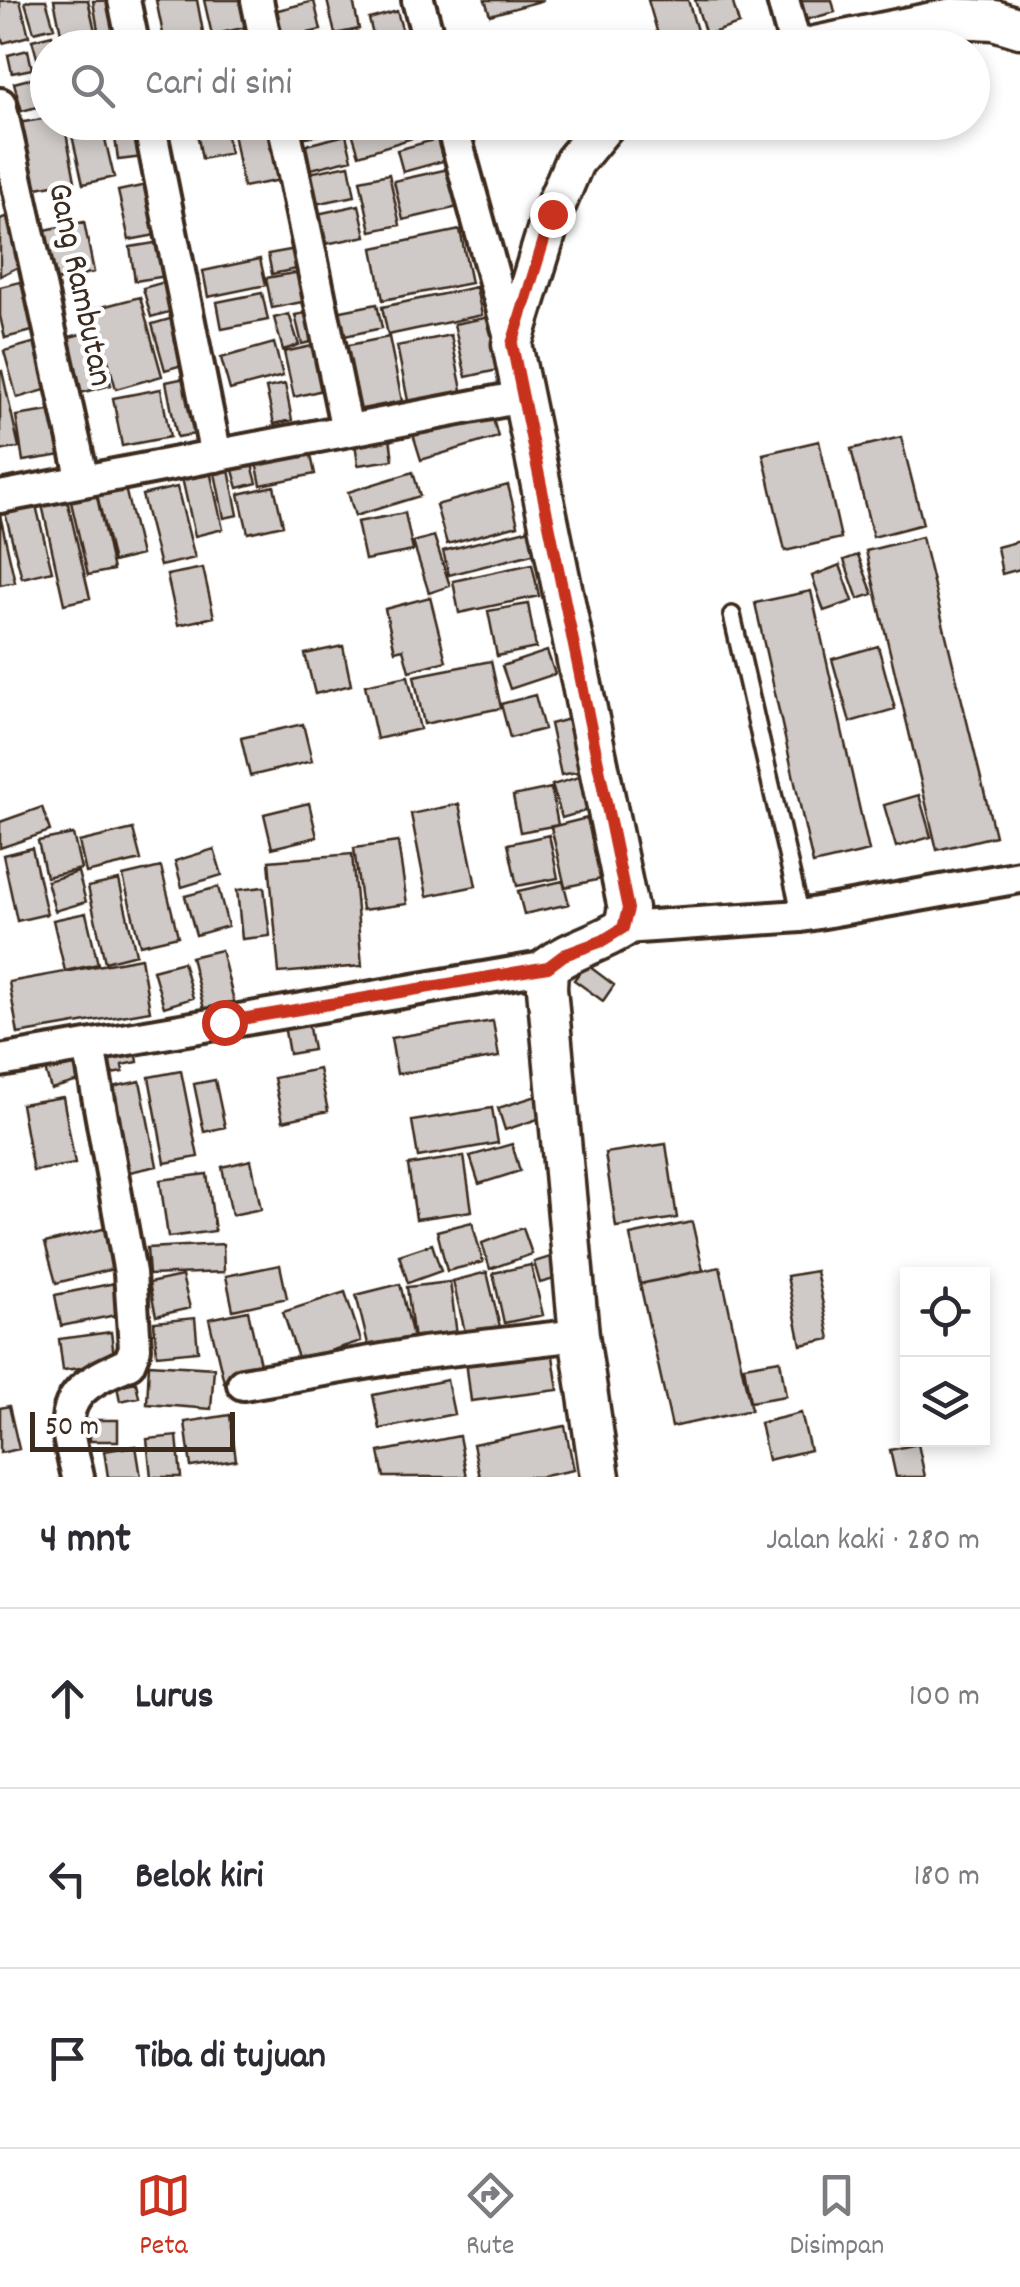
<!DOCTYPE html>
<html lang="id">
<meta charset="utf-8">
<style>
:root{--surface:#fff;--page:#f2f2f3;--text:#2b2b33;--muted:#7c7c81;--line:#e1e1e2;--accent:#c8321e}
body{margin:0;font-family:Dekko,sans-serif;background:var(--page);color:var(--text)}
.controls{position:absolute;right:30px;bottom:30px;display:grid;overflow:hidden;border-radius:0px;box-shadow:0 5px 15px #0003}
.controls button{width:90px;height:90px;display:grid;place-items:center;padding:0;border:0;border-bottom:2px solid var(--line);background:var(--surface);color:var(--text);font:50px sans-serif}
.scale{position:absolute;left:30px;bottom:25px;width:205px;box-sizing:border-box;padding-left:10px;border:5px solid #3b2a1e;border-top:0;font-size:28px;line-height:35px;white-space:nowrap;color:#3b2a1e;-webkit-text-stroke:8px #fff;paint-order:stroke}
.stop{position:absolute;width:30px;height:30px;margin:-22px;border:8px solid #c8321e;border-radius:50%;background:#fff}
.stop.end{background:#c8321e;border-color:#fff;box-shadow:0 2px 10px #0008}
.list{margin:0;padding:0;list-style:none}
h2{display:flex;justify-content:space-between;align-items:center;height:130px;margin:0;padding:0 40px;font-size:42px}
h2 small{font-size:32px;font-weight:400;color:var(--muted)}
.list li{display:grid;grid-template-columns:65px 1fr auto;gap:30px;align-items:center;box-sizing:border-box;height:180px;padding:0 40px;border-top:2px solid var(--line)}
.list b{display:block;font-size:38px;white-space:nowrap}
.list em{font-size:32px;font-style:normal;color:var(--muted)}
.icon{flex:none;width:55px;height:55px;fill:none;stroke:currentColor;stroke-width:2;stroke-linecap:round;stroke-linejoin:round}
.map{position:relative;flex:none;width:1020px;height:1477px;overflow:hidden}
.search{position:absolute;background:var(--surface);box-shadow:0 5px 15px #0003;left:30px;right:30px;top:30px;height:110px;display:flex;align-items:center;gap:25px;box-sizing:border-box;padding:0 35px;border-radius:55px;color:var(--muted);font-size:38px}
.sheet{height:670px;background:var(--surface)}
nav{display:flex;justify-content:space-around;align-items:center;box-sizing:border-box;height:140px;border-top:2px solid var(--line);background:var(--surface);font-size:28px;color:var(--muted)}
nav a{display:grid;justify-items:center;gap:5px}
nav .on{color:var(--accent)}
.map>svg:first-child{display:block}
</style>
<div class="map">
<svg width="1020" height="1477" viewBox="0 0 1020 1477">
<rect width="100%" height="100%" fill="#fff"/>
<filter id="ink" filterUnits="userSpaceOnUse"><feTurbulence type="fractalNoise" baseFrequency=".01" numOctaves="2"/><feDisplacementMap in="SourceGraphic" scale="20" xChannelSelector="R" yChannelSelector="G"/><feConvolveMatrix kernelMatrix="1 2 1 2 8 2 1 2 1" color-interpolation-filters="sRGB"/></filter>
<g filter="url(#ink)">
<path fill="#cfcac7" stroke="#3b2a1e" stroke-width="2.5" d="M20,0L29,36L3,43L0,32V1Z
M31,0H46L54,27L34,32L25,2Z
M54,0H88L95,31L62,38Z
M123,0L132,48H101L93,1Z
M156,0H197L206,48H166Z
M204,0H249L255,25L212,35Z
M327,0H353L359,29L335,34Z
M485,0H544L490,15Z
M648,0H688L702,48H662Z
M695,0H732L739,24L706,35Z
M792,0H832L835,12L798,22Z
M314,1L321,30L276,40L270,12Z
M397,11L405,40L376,47L369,19Z
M254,34L257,48H215L214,44Z
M52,35L55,48H48V66L40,68L32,40Z
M331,36L334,48H284Z
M28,50L32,69L12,73L8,55Z
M48,74V104L22,111L14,83Z
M48,118V122H64L75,181L31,189L18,123Z
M69,122H101L114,177L83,184Z
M113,122H147L152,156L118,160Z
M195,122H224L230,153L202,159Z
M231,122H276L286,179L243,187Z
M296,122H340L341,132L298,138Z
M349,122H415L419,136L359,155Z
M346,135L352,159L303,171L298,147Z
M437,139L443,161L403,172L397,150Z
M349,165L355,196L310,205L304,174Z
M453,168L462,206L403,220L394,181Z
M389,174L400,225L371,231L360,180Z
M151,184L161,234L129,240L118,191Z
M359,205L366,236L315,246L308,216Z
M7,216L30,261L0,276V219Z
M84,222L94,272L51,282L40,231Z
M460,230L471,283L383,300L373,248Z
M167,241L173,275L135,281L130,247Z
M307,247L311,266L272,274L268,254Z
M260,259L266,285L208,297L203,271Z
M306,271L312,300L272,308L266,278Z
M28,280L40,329L5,338L0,316V287Z
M172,280L180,309L151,317L143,288Z
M476,287L482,315L388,335L382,307Z
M262,293L268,320L222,329L217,302Z
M140,297L162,376L116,389L94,309Z
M377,304L382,328L331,339L326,314Z
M317,311L324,339L302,344L295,315Z
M289,314L299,345L283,350L274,318Z
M180,316L193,362L165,370L152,324Z
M490,317L502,369L466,377L454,324Z
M96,330L111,385L77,394L62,339Z
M451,335L463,395L409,406L397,346Z
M389,337L402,401L347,412L334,348Z
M43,340L56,387L17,398L4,351Z
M274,343L283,376L230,390L221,358Z
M321,344L331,388L294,397L284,352Z
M2,371L19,447L0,451V372Z
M190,377L201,433L177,437L166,382Z
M285,384L292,420L274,424L266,388Z
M161,389L170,437L122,446L113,398Z
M490,408L498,437L421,460L412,431Z
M62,409L69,454L23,461L16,416Z
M389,430L393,460L358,465L354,435Z
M901,437L923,524L873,537L851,449Z
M308,441L315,474L261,485L254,452Z
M819,441L841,538L785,551L763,454Z
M248,450L257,483L238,488L229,456Z
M227,460L238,515L224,518L213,463Z
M208,462L223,529L195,536L180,469Z
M413,472L420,496L355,516L348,492Z
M122,475L141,555L113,562L94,482Z
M94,483L113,570L88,575L68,489Z
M508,485L518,525L447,544L436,505Z
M274,486L283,525L248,533L239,494Z
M177,487L195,558L160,566L142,495Z
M33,493L52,571L22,578L2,501Z
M66,495L90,598L64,604L41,500Z
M405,513L413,551L365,560L357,522Z
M0,515L15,582L0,585Z
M534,528L540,552L449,575L443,551Z
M434,536L450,586L429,593L413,542Z
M922,537L995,836L937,850L866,551Z
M1020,541V569L1002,574L997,547Z
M858,555L873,594L858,599L844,560Z
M532,564L539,596L459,613L453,581Z
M840,565L853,601L824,611L812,576Z
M203,568L214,617L178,625L167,575Z
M811,591L869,851L813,864L755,603Z
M430,597L446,661L409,671L403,649L395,651L385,609Z
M528,604L536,648L497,656L488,611Z
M343,646L351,685L315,694L305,654Z
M878,646L895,709L850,722L832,659Z
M547,651L555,674L510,689L502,666Z
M491,661L501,708L424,724L414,676Z
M408,676L420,729L377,739L365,685Z
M535,695L544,729L510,738L501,704Z
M569,719L581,771L561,775L550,724Z
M303,724L312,761L250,776L241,738Z
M582,776L592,809L562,818L552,785Z
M551,788L558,825L520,832L513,796Z
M919,795L931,837L896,847L884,805Z
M309,803L317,837L272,848L264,814Z
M459,804L476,886L427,896L411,814Z
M42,807L50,831L0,848V822Z
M587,818L601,879L565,887L551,827Z
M133,829L141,860L86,873L79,842Z
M73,834L81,869L46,877L38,841Z
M549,835L558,878L517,886L508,844Z
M398,842L407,904L362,910L354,848Z
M32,848L47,914L17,921L3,855Z
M214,849L222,875L182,887L175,861Z
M352,854L362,966L279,973L269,861Z
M161,867L178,936L140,945L123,876Z
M78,872L86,902L55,911L47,881Z
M119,880L136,954L105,962L88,887Z
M563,881L569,904L524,914L518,891Z
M218,887L228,926L196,935L185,896Z
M264,887L270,936L242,939L237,890Z
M86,913L98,964L65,971L53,920Z
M221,950L234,1001L204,1009L191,957Z
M141,958L150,1011L18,1034L9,982Z
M183,962L193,998L164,1007L153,970Z
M586,964L614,985L603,1001L574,980Z
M493,1021L499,1057L397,1074L391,1038Z
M308,1022L313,1050L289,1054L284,1025Z
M134,1039L138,1062L122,1065L123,1072L105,1075L98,1046Z
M81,1051L89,1078L51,1089L43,1063Z
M319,1069L328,1111L283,1121L274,1078Z
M181,1071L198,1157L165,1163L149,1077Z
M215,1080L225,1127L204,1132L194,1084Z
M140,1081L157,1166L125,1173L108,1088Z
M543,1094L550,1115L505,1130L498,1108Z
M63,1097L75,1164L33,1171L21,1104Z
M492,1108L498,1143L418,1157L412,1121Z
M512,1144L520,1171L479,1184L470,1156Z
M666,1144L677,1218L616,1227L605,1153Z
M464,1156L472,1211L416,1219L408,1165Z
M251,1160L261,1209L232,1215L222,1167Z
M207,1174L215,1231L168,1237L160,1180Z
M472,1222L483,1262L447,1271L437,1231Z
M692,1222L703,1270L640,1284L630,1235Z
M111,1227L121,1267L56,1283L45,1243Z
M523,1228L532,1254L490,1269L482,1243Z
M223,1244L224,1272L149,1275L147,1248Z
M432,1244L441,1271L408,1283L399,1255Z
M563,1253L569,1275L540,1283L534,1262Z
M280,1265L287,1298L233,1310L226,1276Z
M531,1265L543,1315L504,1323L493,1273Z
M720,1267L751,1410L672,1427L640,1284Z
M816,1271L830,1339L801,1345L787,1276Z
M487,1272L500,1327L466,1336L453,1281Z
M182,1276L190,1308L156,1316L149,1283Z
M120,1282L126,1313L61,1326L55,1295Z
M450,1282L457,1335L414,1340L407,1287Z
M400,1284L413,1337L369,1348L356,1295Z
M345,1292L361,1341L299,1361L283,1312Z
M248,1311L262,1373L224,1382L209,1319Z
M195,1318L198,1351L157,1355L154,1322Z
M111,1332L115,1364L63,1370L59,1339Z
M552,1349L558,1390L471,1401L466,1361Z
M780,1360L786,1396L750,1402L744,1366Z
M149,1364L214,1368L211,1409L147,1404Z
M447,1380L454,1414L380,1429L373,1395Z
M136,1382L139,1397L120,1401L117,1386Z
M9,1406L19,1449L0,1453V1408Z
M801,1413L810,1450L768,1460L760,1423Z
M230,1415L236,1460L191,1467L185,1422Z
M90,1420H118V1441H90Z
M565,1426L574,1470L539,1477H480L473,1444Z
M177,1436L181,1477H151L147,1439Z
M459,1436L467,1477H384L379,1452Z
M918,1444L925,1477H896L890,1450Z
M136,1446L141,1477H108L104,1451Z"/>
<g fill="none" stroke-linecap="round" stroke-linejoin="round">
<defs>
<path id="service" d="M732,615L801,916"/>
<path id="minor" d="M124,0L134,48
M257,0L267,48
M418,0L431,48
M783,0L796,48
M0,104L83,481
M149,122L216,456
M283,122L347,430
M451,122L512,344
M0,497L522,397
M623,928L801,916L1020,877
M0,1061L548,967
M243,1384L423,1353L579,1335
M78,1477C69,1435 53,1402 100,1377C109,1372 119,1368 129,1363L135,1348L130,1273L89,1046"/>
<path id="tertiary" d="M805,48L952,18L994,20L1020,28
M600,1477L579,1335L547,988L548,967C571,949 598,944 623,928L628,909L512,344L552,214L574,162L607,122"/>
</defs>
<use href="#service" stroke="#3b2a1e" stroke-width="22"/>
<use href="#minor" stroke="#3b2a1e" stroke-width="38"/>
<use href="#tertiary" stroke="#3b2a1e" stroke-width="45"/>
<use href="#service" stroke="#fff" stroke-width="15"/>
<use href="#minor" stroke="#fff" stroke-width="30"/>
<use href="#tertiary" stroke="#fff" stroke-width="38"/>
</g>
</g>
<g fill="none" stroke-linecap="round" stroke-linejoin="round" filter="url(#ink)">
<path stroke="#c8321e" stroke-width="12" d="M224,1022L548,967L564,955L602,941L623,928L628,909L512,344L552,214"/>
</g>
<g text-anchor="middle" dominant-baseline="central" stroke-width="9" stroke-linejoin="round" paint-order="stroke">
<g font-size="35" fill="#3b2a1e" stroke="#fff">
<text transform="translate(78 285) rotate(78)">Gang Rambutan</text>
</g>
</g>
</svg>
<div class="controls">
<button><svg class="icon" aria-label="locate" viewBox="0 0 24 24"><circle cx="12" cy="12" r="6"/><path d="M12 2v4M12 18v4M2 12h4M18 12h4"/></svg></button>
<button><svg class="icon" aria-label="layers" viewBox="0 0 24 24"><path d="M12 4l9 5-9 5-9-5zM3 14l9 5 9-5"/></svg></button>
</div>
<div class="scale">50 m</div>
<div class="stop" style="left:224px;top:1022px"></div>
<div class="stop end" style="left:552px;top:214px"></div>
<div class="search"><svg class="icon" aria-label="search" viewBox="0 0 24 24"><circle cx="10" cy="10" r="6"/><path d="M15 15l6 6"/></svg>Cari di sini</div>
</div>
<section class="sheet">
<h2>4 mnt<small>Jalan kaki · 280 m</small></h2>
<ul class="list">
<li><svg class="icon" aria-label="ahead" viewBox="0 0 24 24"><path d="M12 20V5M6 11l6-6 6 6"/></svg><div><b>Lurus</b></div><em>100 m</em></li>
<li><svg class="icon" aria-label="left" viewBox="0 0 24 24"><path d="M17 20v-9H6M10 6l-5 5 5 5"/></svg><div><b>Belok kiri</b></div><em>180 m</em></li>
<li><svg class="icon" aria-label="arrive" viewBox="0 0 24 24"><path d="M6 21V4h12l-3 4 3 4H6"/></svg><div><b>Tiba di tujuan</b></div></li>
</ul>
</section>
<nav>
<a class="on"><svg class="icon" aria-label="map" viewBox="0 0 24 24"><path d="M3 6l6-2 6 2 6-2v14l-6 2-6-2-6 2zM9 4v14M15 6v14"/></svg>Peta</a>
<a><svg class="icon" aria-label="directions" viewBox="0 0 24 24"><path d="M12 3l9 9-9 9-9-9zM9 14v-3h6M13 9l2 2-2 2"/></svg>Rute</a>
<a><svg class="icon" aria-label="saved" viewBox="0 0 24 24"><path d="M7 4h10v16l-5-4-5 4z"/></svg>Disimpan</a>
</nav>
